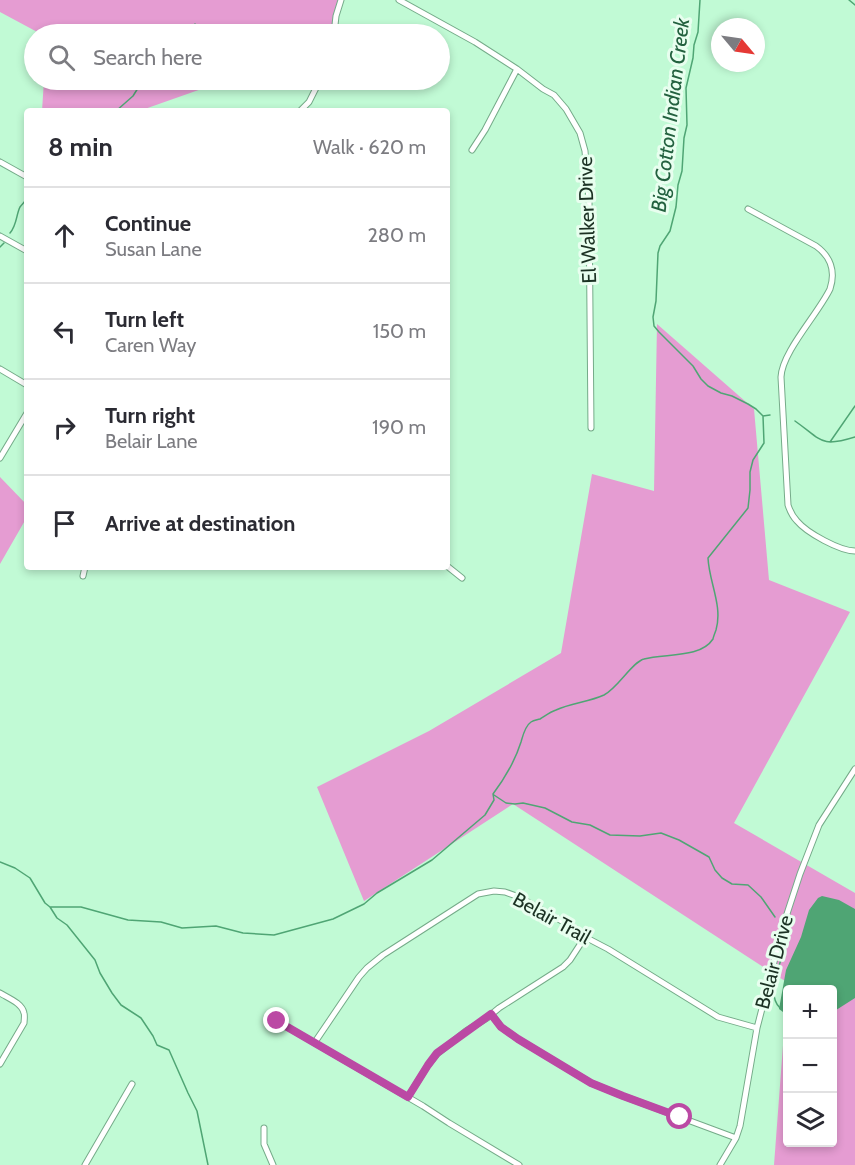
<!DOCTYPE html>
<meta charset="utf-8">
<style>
:root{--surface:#fff;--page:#f2f2f3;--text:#2b2b33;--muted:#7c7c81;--line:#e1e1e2}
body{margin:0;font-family:Cabin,sans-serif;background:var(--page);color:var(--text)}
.controls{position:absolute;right:18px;bottom:18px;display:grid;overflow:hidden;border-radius:6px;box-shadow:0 3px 9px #0003}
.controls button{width:54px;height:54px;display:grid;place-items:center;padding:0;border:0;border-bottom:2px solid var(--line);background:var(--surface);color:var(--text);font:30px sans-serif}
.compass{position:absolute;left:711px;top:18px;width:54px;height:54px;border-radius:50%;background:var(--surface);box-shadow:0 3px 9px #0003;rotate:119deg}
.stop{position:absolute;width:18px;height:18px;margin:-14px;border:4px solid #bb49a4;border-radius:50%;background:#fff}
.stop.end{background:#bb49a4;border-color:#fff;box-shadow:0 2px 6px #0008}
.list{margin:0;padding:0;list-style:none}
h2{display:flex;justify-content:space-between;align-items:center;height:78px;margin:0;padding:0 24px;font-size:26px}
h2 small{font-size:20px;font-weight:400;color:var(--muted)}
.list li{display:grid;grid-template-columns:39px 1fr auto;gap:18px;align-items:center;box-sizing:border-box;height:96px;padding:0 24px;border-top:2px solid var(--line)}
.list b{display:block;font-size:22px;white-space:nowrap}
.list p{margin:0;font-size:20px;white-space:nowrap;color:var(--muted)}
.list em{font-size:20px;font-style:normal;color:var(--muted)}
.icon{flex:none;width:33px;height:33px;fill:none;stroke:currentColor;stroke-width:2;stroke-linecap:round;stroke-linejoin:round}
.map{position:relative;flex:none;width:855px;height:1165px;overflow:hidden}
.search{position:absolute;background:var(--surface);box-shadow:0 3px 9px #0003;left:24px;top:24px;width:426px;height:66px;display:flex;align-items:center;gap:15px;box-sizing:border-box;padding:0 21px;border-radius:33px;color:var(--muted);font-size:22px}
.panel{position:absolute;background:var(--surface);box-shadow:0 3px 9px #0003;left:24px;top:108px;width:426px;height:462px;border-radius:6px}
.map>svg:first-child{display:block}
</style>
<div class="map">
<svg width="855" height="1165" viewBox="0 0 855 1165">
<rect width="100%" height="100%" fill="#c1fad5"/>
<path fill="#e59cd2" d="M0,0H340L334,34H41L0,12Z
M44,80H227L139,111H42Z
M657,324L754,409L769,580L850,612L734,823L855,893V1165H774L787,992L788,1142H832V990L788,983L513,804L364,901L317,787L429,731L561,653L592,474L654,491Z
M0,477L27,505V517L0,564Z"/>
<path fill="#4fa574" d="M822,896L839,900L855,909V998L833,1012L832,990H788L787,1015L779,1009L786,970L801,937L809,910L818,898Z"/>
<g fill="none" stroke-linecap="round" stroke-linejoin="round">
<path stroke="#4fa574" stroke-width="1.5" d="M849,0L855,5
M182,34L195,24
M116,111L133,96L143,80
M10,233C17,225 16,215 20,207C22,204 25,202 27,198
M0,247L4,243
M763,416L770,415
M795,421C822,440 820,448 855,437
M830,442L855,406
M494,795L506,803L515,804L523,803L545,808L572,822L590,825L610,835L640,836L661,833L679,840L709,857L715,870L722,878L732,884L748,885L761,897L775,917
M0,862L15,868L30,878L45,903L50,907L57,918L67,925L95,960L100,973L112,993L121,1005L141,1018L153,1036L157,1045L169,1050L188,1093L197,1111L208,1165
M50,907H81L128,920L161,922L182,928L216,926L243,933L274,935L333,919L364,904L377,893L432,860L485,815L494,800L493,794C505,778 515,761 521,742C523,735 525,726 531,722C534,720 537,720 540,719C545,716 550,712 556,710C571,703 589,702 604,695C618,688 632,662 644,659C664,653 700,659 713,639C713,638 716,630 716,630C723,606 709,582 708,558L748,508L750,490V472L753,460L764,443L763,416L756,409L748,404L732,396L721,393L708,386L701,379L693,366L659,332L654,326L653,317L656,301L658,253L660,246L670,231L676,207L678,185L682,171L684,138L687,125L686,88L693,58L694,45L698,32L700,0
M780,1008C765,994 781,963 785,947C786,942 785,937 784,932"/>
<defs>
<path id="street" d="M399,0L475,42L517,69L543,89L554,95L566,109L580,133L585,151L589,200L591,428
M334,34L336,16L341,0
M300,111L309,102L320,80
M472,150L485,130L517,69
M0,162L27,177
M748,209L816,246C830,256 836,271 830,289C818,314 782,352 781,377L788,505C790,511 792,516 797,521C807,533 840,551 855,551
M0,236L27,251
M0,369L27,385
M0,458L27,413
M447,566L462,578
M83,576L85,567
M0,993C8,998 22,1003 24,1013C25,1014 24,1022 24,1023L0,1064
M491,1014L501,1027L518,1039L591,1083L623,1096L736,1138
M277,1021L423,1106L449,1123L519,1165
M315,1042L359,977L367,968L383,955L478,894L494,891L505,892L519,897L576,929L585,937L608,949L718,1017L757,1028
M408,1097L428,1065L437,1054L466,1031L487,1018L499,1008L563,967L570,960L585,937
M264,1128V1144L273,1165
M85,1165L132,1084
M720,1165L736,1138L740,1126L757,1028L784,923L800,874L819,825L855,769"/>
</defs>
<use href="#street" stroke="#75ab89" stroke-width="7"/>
<use href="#street" stroke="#fff" stroke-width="5"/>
</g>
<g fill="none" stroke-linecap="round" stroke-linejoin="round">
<path stroke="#bb49a4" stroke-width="8" d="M277,1021L408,1097L428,1065L437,1053L491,1014L501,1027L518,1039L591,1083L623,1096L680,1117"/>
</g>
<g text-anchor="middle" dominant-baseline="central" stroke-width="6" stroke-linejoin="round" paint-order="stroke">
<g font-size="20" fill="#1b3123" stroke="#e8feef">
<text transform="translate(587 220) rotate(-92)">El Walker Drive</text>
<text transform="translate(552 918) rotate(29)">Belair Trail</text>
<text transform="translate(774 962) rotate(-75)">Belair Drive</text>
</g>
<g font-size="21" font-style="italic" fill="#23613f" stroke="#e8feef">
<text transform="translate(670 115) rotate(-83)">Big Cotton Indian Creek</text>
</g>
</g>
</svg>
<div class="controls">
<button>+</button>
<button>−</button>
<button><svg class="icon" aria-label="layers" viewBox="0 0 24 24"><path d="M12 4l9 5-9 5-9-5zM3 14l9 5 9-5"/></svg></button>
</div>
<svg class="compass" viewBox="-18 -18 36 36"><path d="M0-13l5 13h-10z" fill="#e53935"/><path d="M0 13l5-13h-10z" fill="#7c7c81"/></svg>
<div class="stop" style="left:680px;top:1117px"></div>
<div class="stop end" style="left:277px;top:1021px"></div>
<div class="search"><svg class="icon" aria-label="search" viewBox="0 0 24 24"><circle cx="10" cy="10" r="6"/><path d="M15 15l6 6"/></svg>Search here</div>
<section class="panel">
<h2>8 min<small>Walk · 620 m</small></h2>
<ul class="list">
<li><svg class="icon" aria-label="ahead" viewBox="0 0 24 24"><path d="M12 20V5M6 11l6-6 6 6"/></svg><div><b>Continue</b><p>Susan Lane</p></div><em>280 m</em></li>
<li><svg class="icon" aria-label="left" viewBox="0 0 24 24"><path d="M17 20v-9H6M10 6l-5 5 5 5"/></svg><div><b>Turn left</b><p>Caren Way</p></div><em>150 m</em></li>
<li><svg class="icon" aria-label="right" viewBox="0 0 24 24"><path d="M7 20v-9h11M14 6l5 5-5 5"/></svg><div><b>Turn right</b><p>Belair Lane</p></div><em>190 m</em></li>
<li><svg class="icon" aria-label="arrive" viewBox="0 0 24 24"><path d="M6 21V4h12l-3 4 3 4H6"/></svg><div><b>Arrive at destination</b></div></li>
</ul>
</section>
</div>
